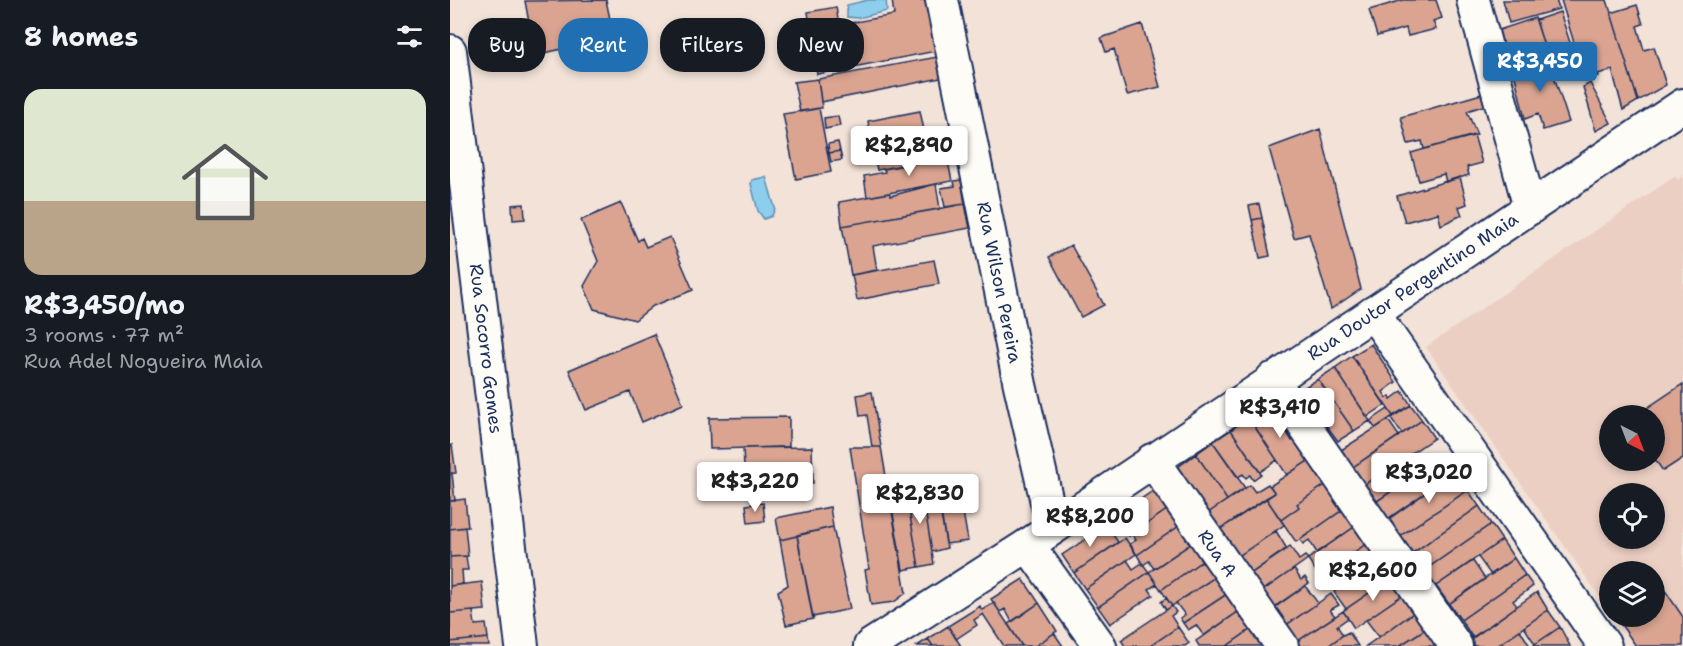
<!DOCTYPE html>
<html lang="en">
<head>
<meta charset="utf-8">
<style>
  :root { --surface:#171b24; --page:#242831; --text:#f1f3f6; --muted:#9ea1a6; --line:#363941; --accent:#1f6fb2 }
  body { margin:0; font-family:"Shantell Sans",sans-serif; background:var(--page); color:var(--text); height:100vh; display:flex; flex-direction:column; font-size:22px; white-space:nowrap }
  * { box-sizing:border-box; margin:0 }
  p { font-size:20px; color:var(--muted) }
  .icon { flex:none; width:33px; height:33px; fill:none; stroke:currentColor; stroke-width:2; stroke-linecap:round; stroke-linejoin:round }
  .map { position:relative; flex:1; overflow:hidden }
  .side { display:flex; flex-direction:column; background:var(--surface); width:450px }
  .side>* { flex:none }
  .top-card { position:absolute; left:18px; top:18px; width:570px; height:54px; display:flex; gap:12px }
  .needle { width:39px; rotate:138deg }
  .controls { position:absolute; left:1149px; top:405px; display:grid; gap:12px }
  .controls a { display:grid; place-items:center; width:66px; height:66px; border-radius:50%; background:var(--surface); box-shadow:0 3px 9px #0003; font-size:30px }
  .price { position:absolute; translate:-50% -51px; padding:0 14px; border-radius:6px; background:#fff; color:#222; font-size:20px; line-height:39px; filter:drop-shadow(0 2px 3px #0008) }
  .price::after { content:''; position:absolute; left:50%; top:36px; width:18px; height:14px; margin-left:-9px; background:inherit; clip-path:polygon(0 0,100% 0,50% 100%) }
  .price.active { background:var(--accent); color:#fff }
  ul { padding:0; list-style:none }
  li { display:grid; align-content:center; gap:12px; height:318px; padding:0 24px }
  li+li { border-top:2px solid var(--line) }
  li span { display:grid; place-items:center; height:186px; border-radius:18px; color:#555 }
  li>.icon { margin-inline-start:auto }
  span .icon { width:108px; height:108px; fill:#fffc; stroke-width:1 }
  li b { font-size:26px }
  h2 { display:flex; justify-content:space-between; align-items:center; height:72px; padding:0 24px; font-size:26px }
  .pill { padding:0 21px; border-radius:24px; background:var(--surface); box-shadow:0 3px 9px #0003; font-size:21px; line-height:54px }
  .pill.active { background:var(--accent); color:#fff }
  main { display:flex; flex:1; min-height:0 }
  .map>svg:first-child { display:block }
</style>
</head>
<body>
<main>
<section class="side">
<h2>8 homes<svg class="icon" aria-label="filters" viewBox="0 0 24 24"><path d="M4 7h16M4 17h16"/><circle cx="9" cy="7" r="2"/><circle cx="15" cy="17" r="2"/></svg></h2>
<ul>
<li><span style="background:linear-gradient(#dfe7d0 60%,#b9a48a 0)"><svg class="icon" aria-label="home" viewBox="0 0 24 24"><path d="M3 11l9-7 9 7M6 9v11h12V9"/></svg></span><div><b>R$3,450/mo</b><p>3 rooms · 77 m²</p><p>Rua Adel Nogueira Maia</p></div></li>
</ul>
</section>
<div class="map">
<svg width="1233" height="646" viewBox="0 0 1233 646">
  <rect width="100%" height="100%" fill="#f2e2d8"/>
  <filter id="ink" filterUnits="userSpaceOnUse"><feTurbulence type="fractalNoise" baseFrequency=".0167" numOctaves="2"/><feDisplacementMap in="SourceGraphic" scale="12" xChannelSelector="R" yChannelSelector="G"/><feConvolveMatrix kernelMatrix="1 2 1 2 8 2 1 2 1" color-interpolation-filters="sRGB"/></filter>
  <g filter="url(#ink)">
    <!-- built -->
    <path fill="#ebcfc3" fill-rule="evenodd" d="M1233,174V646H1185L1164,617L1204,616V572H1160L1159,610L976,347L1215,183L1225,176L1228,180ZM1160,416H1204V460H1160ZM1160,494H1204V538H1160Z"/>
    <!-- water -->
    <path fill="#8dceee" stroke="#5f8eb4" stroke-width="1.5" d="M418,0H436L437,11L408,18L397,17V5Z
      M316,177L325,208L322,216L314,219L308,211L301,184L302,180Z"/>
    <!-- building -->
    <path fill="#daa491" stroke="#1b2f5e" stroke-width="1.5" d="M156,0L161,24L154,25L158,39L85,55L75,1Z
      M442,0H475L486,51L367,74L358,12L386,7L389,25L444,15Z
      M953,0H986L992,18L983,21L986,29L958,36L956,28L927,36L919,10Z
      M1053,0H1106L1109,9L1059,23Z
      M1111,0H1157L1188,101L1173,110L1162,70L1148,74L1149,76L1135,79Z
      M1187,5L1193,24L1187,26L1194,50L1204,47L1216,85L1188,101L1161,13Z
      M1110,12L1128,67L1103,75L1086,20Z
      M1085,18L1097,55L1077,62L1072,48L1055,54L1049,30Z
      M692,24L710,87L677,95L664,49L656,52L651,38Z
      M54,50L55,65L37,67L35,52Z
      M1097,55L1119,122L1093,130L1088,114L1075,119L1063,68Z
      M487,57L491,78L371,102L368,79Z
      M368,79L372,108L350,112L344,82Z
      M1140,83L1161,123L1146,131L1133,87Z
      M1035,93L1039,104L1017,111L1027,135L974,149L972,141L958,144L951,117Z
      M369,108L381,172L346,179L333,114Z
      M470,111L475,135L422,145L418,121Z
      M388,116L390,126L375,129L374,118Z
      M870,129L911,289L881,309L859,234L844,238L819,148Z
      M475,135L479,160L427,170L422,145Z
      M1024,135L1032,163L1017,167L1019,175L996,182L994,174L969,181L961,153Z
      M388,142L390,151L379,153L378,144Z
      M390,151L392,160L381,162L379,153Z
      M497,157L502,181L417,197L414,176L435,172L434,169Z
      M1010,177L1017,204L1009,207L1012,215L991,225L988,213L955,222L947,196Z
      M511,180L515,204L495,207L491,188L505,186L504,181Z
      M486,184L490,209L392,226L389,202L440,193V196Z
      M171,203L188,241L192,238L196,247L220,237L243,290L203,306L185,320L144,309L134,286L148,261L131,220Z
      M74,204L75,219L63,220L62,205Z
      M515,204L520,228L423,246L427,270L401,275L392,226Z
      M809,204L812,218L802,220L799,206Z
      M812,218L820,256L810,258L802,220Z
      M621,245L654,305L631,317L599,257Z
      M484,260L489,284L407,300L402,275Z
      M204,334L233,404L192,422L180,392L136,410L119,370Z
      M921,344L946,382L933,392L937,398L940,396L941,399L952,391L961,405L943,416L902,356Z
      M902,356L935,405L917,417L885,368Z
      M885,368L920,421L904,431L868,379Z
      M868,379L904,431L888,441L850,390Z
      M1233,384V458L1213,471L1204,458V416H1185Z
      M422,392L431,447H422L417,415L410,416L407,395Z
      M822,402L841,430L837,433L842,441L847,438L861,459L837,475L799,418Z
      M961,405L972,420L952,434L941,418Z
      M938,409L943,416L925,428L920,421Z
      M339,417V447L260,449L259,418Z
      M798,417L827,460L810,472L781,430Z
      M938,420L949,436L900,469L888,452Z
      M972,420L984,438L912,486L900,469Z
      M781,430L811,474L803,480L800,475L796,478L793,474L788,477L763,442Z
      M763,442L795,488L777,500L746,454Z
      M2,445L6,473L0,474V446Z
      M362,447L363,483L295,485L293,448Z
      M400,447H431L456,593L444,602L421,605L415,570L419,569Z
      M746,454L777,500L755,515L728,476L732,473L728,467Z
      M995,455L1006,471L936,521L924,503Z
      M954,458L961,469L971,462L975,468L926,502L915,484Z
      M861,459L878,483L847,504L849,507L831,520L816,498L825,493L820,486Z
      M1006,471L1018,490L950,536L939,518Z
      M2,473L5,501H0V474Z
      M485,476L497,548L482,552L470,478Z
      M454,481L469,567L453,570L440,497L447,496L445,487Z
      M878,483L888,498L884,501L891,511L846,542L831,520L849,507L847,504Z
      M818,484L825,493L766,532L755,515L800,485L805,492Z
      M471,485L484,564L469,567L455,487Z
      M707,488L721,507L679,536L665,517Z
      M1018,490L1029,506L963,553L950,536Z
      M510,494L518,541L496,544L488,497Z
      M816,498L834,525L784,559L766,532Z
      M15,499L18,527L0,529V501Z
      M313,503L315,521L298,523L296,505Z
      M1029,506L1041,524L972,572L960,555Z
      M380,507L383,527L330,540L326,518Z
      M721,507L732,524L687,555L680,544L686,540L682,534Z
      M895,508L907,525L867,553L859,540L853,544L850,540Z
      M660,523L664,529L661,532L668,542L624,573L612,555Z
      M732,524L745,541L704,569L699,561L693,565L687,555Z
      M1041,524L1052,540L983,588L972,572Z
      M907,525L919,542L869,576L858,559Z
      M15,527L18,556L0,557V529Z
      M383,527L400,609L363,617L347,535Z
      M826,531L837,549L796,577L784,559Z
      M347,536L363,619L336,625L328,591L338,585L330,540Z
      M675,538L686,554L635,589L624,573Z
      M1052,540L1064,558L1041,575L1028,557Z
      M745,541L756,558L711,590L699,572Z
      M919,542L930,560L887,590L875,572Z
      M840,546L849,560L855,556L858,559L808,594L796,577Z
      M16,556L18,570H12L13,584L0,586V557Z
      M756,558L768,575L722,606L711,590Z
      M1064,558L1075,575L1011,620L999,604Z
      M677,560L683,569L692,563L699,572L648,607L635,589Z
      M930,560L942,577L896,609L884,592Z
      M1023,561L1035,579L999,604L986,586Z
      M844,569L851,580L855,577L859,583L824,607L812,591Z
      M699,572L707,584L699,589L703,595L660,624L648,607Z
      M768,575L780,592L733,623L730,618L735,615L726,603Z
      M1075,575L1083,586L1063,601L1067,606L1023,638L1011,620Z
      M942,577L954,594L904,628L893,611Z
      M573,579L589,603L562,622L555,609L550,612L541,599Z
      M32,582L35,610L0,613V586Z
      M1210,583L1233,617V646H1186L1165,616H1204V587Z
      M855,586L868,603L832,628L820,611Z
      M780,592L792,609L754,636L746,625L738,630L733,623Z
      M1087,592L1098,610L1047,646H1024L1019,640Z
      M881,594L889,605L880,610L885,616L843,644L832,628Z
      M954,594L966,611L929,637L916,620Z
      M716,598L722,606L716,610L711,602Z
      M544,603L572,646H554L533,614L524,620L527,625L506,639L498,626L530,606L532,610Z
      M589,603L607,631L585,646H572L558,624Z
      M722,606L726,612L721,616L728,627L700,646H675L671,640Z
      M792,609L804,627L777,646H749L746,641Z
      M1098,610L1110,627L1085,644L1074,627Z
      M23,611L25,625L36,624L38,638L0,642V613Z
      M893,611L898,618L887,626L893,635L878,646H845L843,644Z
      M966,611L977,628L949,646H916Z
      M498,626L511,646H483L478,639Z
      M728,627L739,643L735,646H700Z
      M804,627L813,646H777Z
      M1110,627L1120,646H1083L1085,644Z
      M977,628L988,646H949Z
      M1070,630L1080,646H1047Z
      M899,632L908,646H878L893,635Z
      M604,633L613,646H585L603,634Z
      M38,638L39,646H0V642Z
      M478,639L483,646H467Z"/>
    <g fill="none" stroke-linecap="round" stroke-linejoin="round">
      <defs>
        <g id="minor">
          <path id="s1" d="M492,0L570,385L603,528"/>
          <path d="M1023,0L1080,208"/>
          <path id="s2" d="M0,51L72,646"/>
          <path d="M923,313L1155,646"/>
          <path d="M822,379L1006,646"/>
          <path id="s3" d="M702,460L832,646"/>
          <path d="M578,545L650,646"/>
          <path id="s4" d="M420,646L578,545L1233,105"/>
        </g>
      </defs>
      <!-- minor casing -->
      <use href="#minor" stroke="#1b2f5e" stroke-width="36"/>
      <!-- minor -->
      <use href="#minor" stroke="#fdfcf7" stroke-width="32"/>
    </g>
  </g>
  <g text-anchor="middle" stroke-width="6" stroke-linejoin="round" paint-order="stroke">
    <!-- street labels -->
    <g font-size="18" fill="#1b2f5e" stroke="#fdfcf7">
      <text dy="6" stroke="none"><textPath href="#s1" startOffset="288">Rua Wilson Pereira</textPath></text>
      <text dy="6" stroke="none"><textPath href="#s4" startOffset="651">Rua Doutor Pergentino Maia</textPath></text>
      <text dy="6" stroke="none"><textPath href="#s2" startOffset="300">Rua Socorro Gomes</textPath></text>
      <text dy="6" stroke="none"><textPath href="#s3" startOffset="114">Rua A</textPath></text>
    </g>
  </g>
</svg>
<div class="controls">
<a><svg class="needle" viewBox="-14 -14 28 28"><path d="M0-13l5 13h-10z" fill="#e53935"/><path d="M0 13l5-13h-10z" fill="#9ea1a6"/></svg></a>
<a><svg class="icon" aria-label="locate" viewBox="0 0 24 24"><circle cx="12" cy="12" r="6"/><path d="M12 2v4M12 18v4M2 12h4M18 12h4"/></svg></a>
<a><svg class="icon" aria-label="layers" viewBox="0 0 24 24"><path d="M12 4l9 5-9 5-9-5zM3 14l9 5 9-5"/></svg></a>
</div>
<b class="price active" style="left:1090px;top:93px">R$3,450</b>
<b class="price" style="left:459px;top:177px">R$2,890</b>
<b class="price" style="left:830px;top:439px">R$3,410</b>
<b class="price" style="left:979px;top:504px">R$3,020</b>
<b class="price" style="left:305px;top:513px">R$3,220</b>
<b class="price" style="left:470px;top:525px">R$2,830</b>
<b class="price" style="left:640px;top:548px">R$8,200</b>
<b class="price" style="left:923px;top:602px">R$2,600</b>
<div class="top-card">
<a class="pill">Buy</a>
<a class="pill active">Rent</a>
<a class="pill">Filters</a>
<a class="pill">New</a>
</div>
</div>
</main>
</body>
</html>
